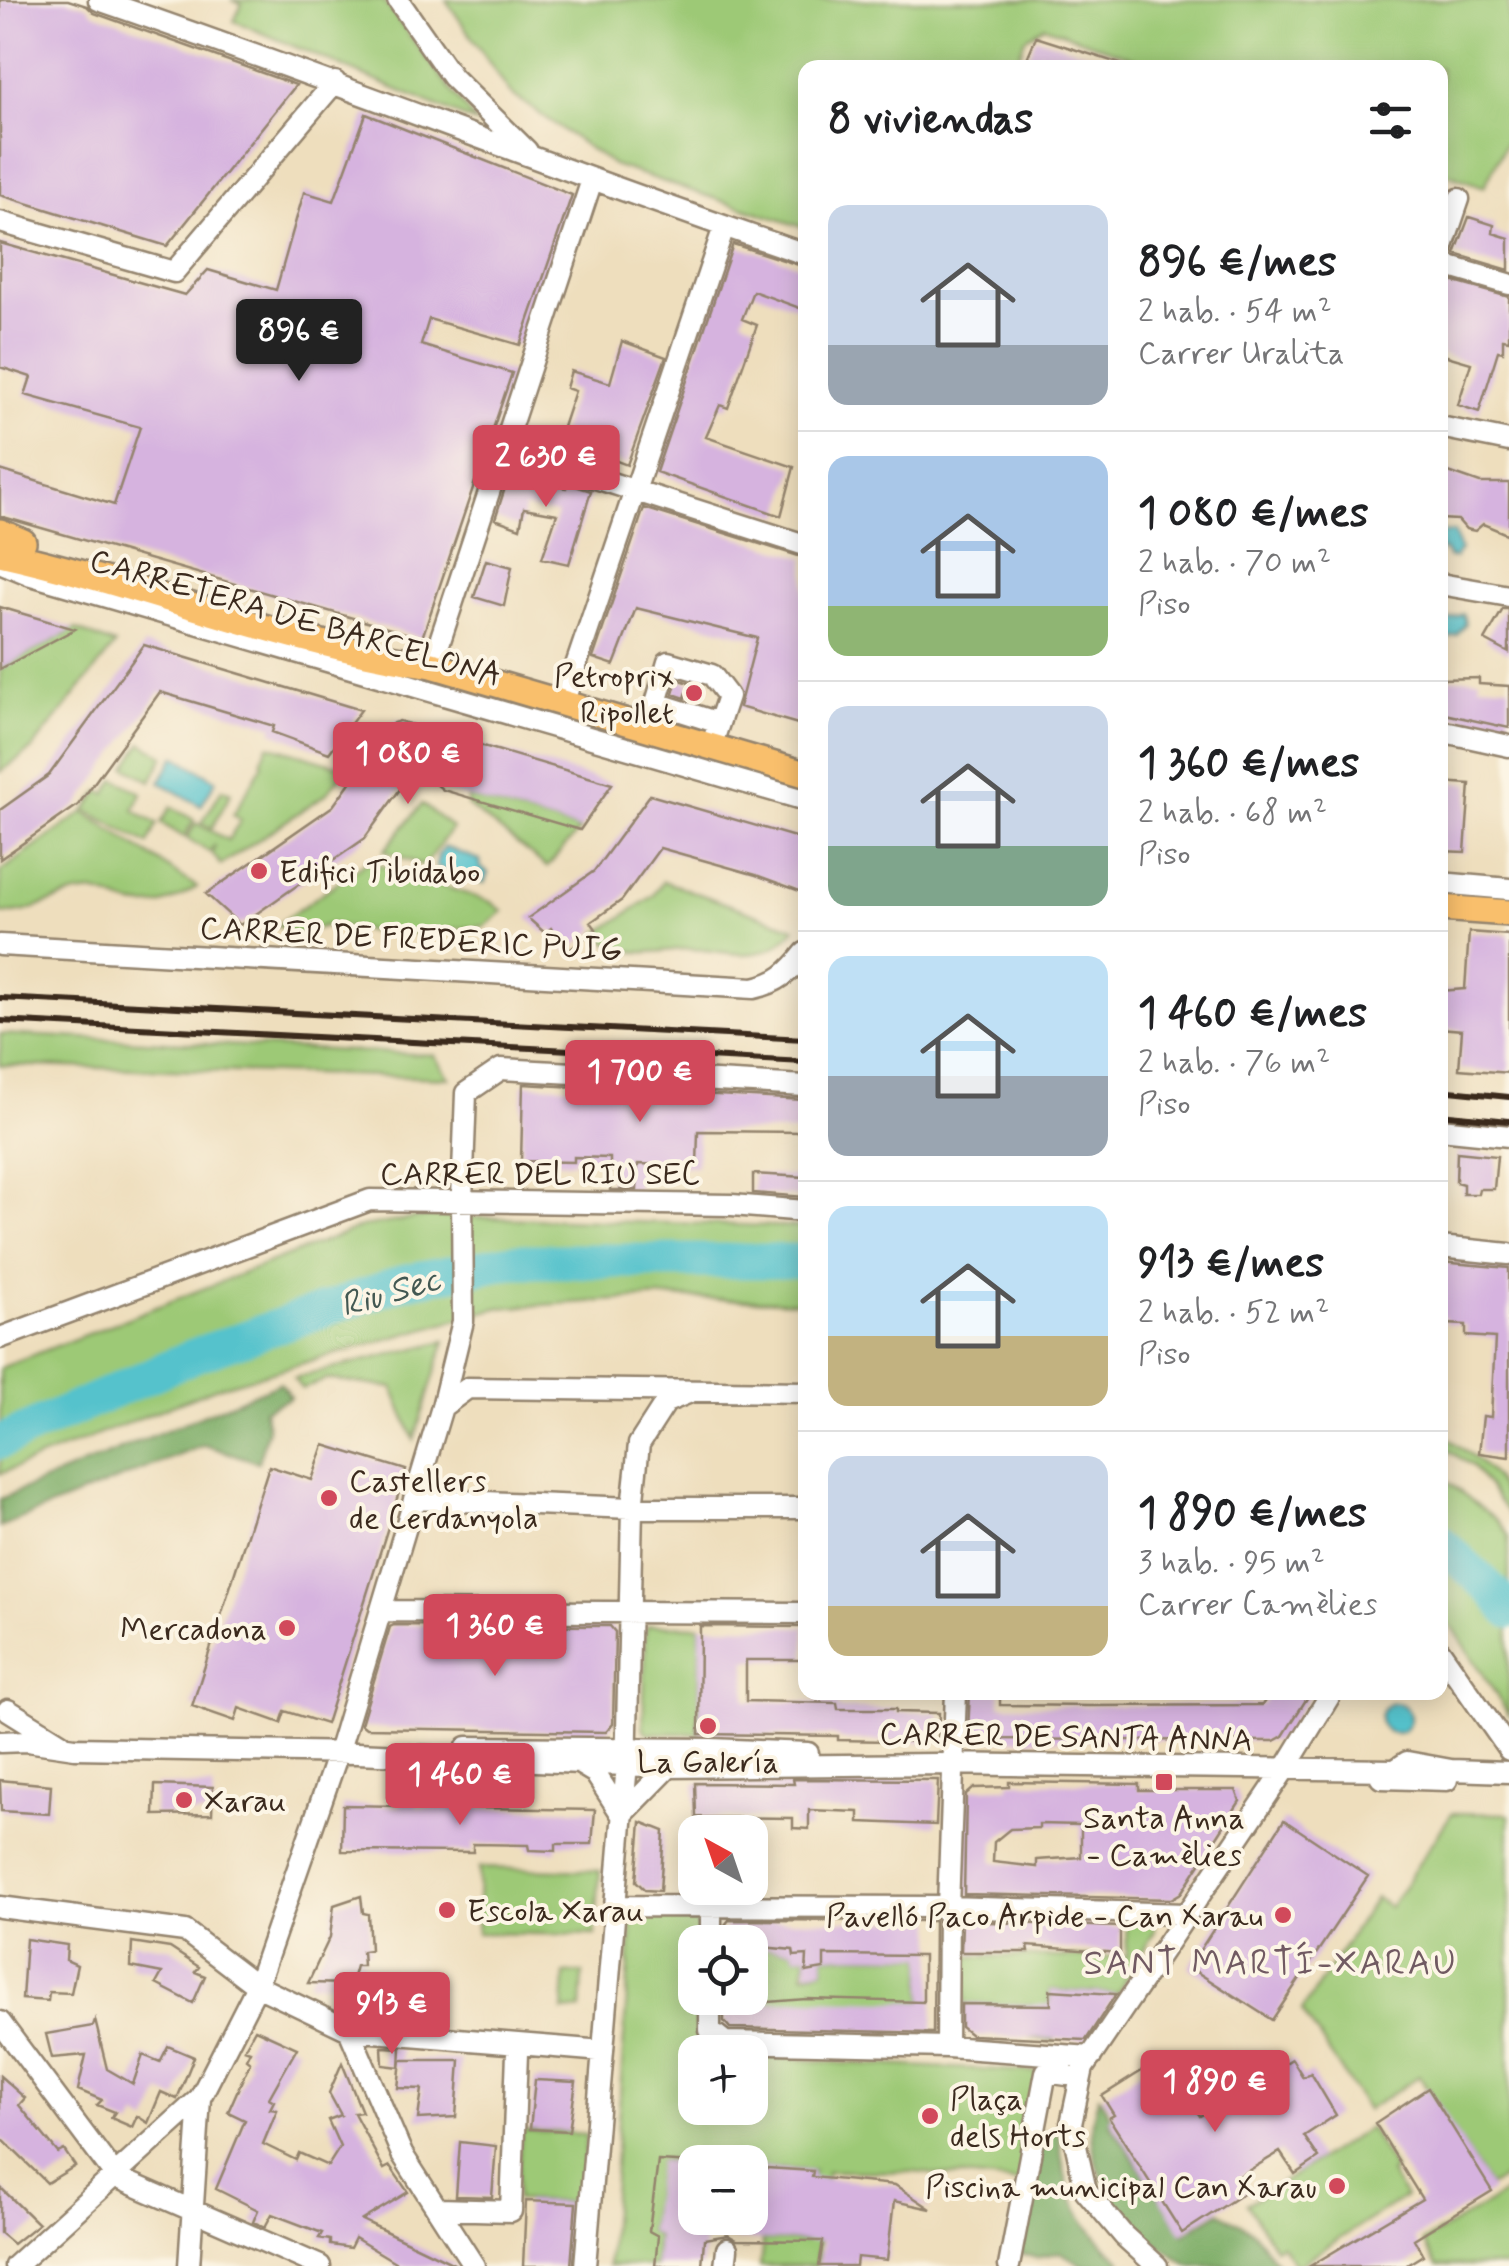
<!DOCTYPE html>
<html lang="es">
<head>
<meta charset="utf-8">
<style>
  :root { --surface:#fff; --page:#f6f6f6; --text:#202124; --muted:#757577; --line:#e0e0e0; --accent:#d1495b }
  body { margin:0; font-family:Mynerve,sans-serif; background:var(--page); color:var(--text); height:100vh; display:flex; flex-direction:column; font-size:38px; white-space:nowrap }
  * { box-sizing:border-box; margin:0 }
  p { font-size:32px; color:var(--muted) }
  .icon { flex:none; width:55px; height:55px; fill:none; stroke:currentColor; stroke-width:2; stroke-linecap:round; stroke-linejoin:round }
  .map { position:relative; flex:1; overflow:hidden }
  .panel { position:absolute; left:798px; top:60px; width:650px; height:1640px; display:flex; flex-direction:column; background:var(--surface); border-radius:20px; box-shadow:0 5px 25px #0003 }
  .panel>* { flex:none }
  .needle { width:65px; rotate:320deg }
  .buttons { position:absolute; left:678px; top:1815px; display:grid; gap:20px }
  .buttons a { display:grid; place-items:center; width:90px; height:90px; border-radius:20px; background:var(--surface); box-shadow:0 5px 25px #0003; font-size:50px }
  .price { position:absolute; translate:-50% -85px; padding:0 22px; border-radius:10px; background:var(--accent); color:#fff; font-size:32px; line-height:65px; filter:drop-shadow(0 2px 5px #0008) }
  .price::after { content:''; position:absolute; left:50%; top:60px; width:30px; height:22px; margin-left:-15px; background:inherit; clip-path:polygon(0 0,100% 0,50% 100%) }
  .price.on { background:#222; color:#fff }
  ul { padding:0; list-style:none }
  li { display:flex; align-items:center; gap:30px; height:250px; padding:0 30px }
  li+li { border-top:2px solid var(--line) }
  li span { display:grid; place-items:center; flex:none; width:280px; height:200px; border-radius:20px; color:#555 }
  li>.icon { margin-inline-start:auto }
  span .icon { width:120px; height:120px; fill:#fffc; stroke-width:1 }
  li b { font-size:42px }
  h2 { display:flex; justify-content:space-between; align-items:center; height:120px; padding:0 30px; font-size:42px }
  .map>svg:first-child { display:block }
</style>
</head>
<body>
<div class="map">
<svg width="1509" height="2266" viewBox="0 0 1509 2266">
  <rect width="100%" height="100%" fill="#fcf5e5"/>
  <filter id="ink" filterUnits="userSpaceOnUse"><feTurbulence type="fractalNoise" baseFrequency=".01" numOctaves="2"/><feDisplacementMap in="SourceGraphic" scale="20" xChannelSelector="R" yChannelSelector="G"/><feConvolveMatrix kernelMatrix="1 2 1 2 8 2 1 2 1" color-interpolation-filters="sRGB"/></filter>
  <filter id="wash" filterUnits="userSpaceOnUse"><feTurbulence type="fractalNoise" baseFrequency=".0048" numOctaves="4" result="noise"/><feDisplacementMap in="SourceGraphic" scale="40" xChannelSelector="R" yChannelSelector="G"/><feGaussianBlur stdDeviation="2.25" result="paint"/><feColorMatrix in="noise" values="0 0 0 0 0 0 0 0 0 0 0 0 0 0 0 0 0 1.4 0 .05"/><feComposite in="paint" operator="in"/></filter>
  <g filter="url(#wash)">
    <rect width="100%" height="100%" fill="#eedebd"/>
    <!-- green -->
    <path fill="#9dc976" stroke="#6c7a4a" stroke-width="2.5" d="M231,0H383L476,123L234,21L242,4Z
      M446,0H1509V137L1484,187L1440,171V68L1158,67L1044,26L1025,39L1015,67L805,68V228L613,165L510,93Z
      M75,629L115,645L32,749L0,772V669Z
      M142,743L164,756L151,781L126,767Z
      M268,745L347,768L326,794L221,865L212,853L215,845L209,852L187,838L196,823L228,840L241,820L233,815L263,764L261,762Z
      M116,779L142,793L134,810L157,824L148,844L86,810L100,791L106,794Z
      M222,789L231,793L212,828L202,823Z
      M468,797L580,830L547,867L467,805Z
      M422,804L452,828L424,866L384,851Z
      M171,807L194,820L184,837L161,823Z
      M84,812L197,887C172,903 151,912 122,902C109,897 98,891 84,893C53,896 32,916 0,913V872Z
      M368,861L491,902L503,911L485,926L392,935L331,924L302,933L290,932L277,925Z
      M663,881L795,928C786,939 778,947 764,951C740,959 712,948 686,949C665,950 645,955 624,950C613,947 606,941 597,934L653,896Z
      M0,1034L434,1055L449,1078L0,1065Z
      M429,1216L805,1227V1302L661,1297L497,1308L215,1388L0,1474V1368L361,1227Z
      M445,1341L414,1440L393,1388L327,1379L302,1389L294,1378Z
      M1442,1435C1469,1452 1509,1480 1509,1514L1472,1466L1440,1445Z
      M1440,1476L1498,1521L1509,1536V1715L1456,1632L1440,1615Z
      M649,1625L700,1626L699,1734L647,1733L643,1728L646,1628Z
      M1452,1813L1509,1814V2174L1489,2187L1419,2076L1367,2110L1302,2011L1375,1898L1390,1907Z
      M479,1868L600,1871L595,1935L477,1933Z
      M638,1915H688L698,1925C697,1966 680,2026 724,2052H695V2108H750V2055L841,2063L1046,2072L1022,2183L914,2172L827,2171L816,2266H760L763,2240L805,2241L813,2171L750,2167V2162L659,2161L649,2231L657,2236L655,2266H608L632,1922Z
      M1153,1921L1155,1931L1117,1994L1050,1990L1054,2041L1031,2038V2005L965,2004L968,1956L1127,1957L1126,1924Z
      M756,1947L793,1950L795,1956L807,1955L803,1974L824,1969V1955L923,1956V2002L757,2003Z
      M583,1973L581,2009L563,2011L565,1974Z
      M1369,2128L1394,2169L1390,2173L1405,2197L1296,2266L1281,2244L1275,2248L1247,2204Z
      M521,2130L586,2134L582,2203L516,2200Z
      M1509,2191V2266H1437L1423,2242Z"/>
    <!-- forest -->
    <path fill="#7ead67" stroke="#5c6c42" stroke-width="2.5" d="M280,1383L291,1397L264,1410L268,1428L258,1462L204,1445L0,1527V1499Z
      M1099,2096L1110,2115V2123L1184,2234L1219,2212L1253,2231L1279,2266C1258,2266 1209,2266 1192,2266C1183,2264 1173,2254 1165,2249C1116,2217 1076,2157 1099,2096Z
      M1038,2132L1059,2134C1064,2190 1076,2223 1121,2260L1119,2266H1084L1060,2252L1036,2258L1012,2251Z"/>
    <!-- water -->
    <path fill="#55c2cc" stroke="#487675" stroke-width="2.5" d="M1454,532L1460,551L1455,558H1449L1444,550L1440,551V533Z
      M1463,614L1465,624L1457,635L1445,639L1440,636V617L1448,620Z
      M175,756L216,780L201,806L160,782Z
      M444,847L480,860L481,868L488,873L484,883L436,867L438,856Z
      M1380 1718a15 15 0 1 1 30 0a15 15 0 1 1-30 0Z"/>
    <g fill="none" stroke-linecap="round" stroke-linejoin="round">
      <!-- river -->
      <path stroke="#55c2cc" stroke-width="35" d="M0,1442L193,1356L406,1281L512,1261H805
        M1440,1542L1495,1593L1509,1611"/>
    </g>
    <g id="blocks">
      <!-- building -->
      <path fill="#d6b3df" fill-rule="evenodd" d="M0,0H68L87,6L94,13L296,85L167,246L0,195Z
        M1036,37L1121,64L1120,68H1023Z
        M366,114L572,195L520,345L429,319L421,345L512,373L422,638L0,516V470L114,505L140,427L25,395L31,377L0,367V243L185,295L208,270L276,290L304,192L334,201Z
        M1469,217L1494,225L1493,233L1509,238V270L1455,254Z
        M733,244L805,267V310L753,291L742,319L757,325L728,408L720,405L706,437L794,467L781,516L656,472Z
        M1440,278L1509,297V340L1503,339V352L1498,351L1479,412L1458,405L1471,363L1440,354Z
        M622,341L666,357L627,465L559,439L575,391L566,388L571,371L610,383Z
        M511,469L566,488V483L591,491L569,564L542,558L557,514L524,508L520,528L495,519Z
        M1440,469L1480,483H1509V535L1483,524L1475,531L1466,529L1458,520L1440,519Z
        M644,508L805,558V726L739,707L757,638L636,608L614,665L593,658Z
        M486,560L512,567L504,606L474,597Z
        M0,607L75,629L0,669Z
        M1503,609H1509V653L1485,640Z
        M144,645L361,710L329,753L272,732L274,726L160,692L78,805L0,859V810L49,775Z
        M1479,678V684L1509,686V728L1440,713V679Z
        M677,679L690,683L685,698L673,694Z
        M399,721L612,784L580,830L443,790L416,767L364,839L240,925L206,894L333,806L393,723Z
        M1440,782L1470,784L1465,852L1440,851Z
        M650,795L805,840V893L756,875L660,848L622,900L591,922L596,929L567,952L551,928L545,933L528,918L594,871Z
        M1469,932L1509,935V1073L1459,1069L1462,1030L1440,1028V991L1465,989Z
        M523,1084L805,1100V1132L698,1131L697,1166L638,1164L637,1190H610V1158L574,1157V1162L521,1161Z
        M1457,1152L1497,1156L1494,1189H1479L1478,1194H1463V1184L1456,1182Z
        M753,1174L805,1177V1197L753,1193Z
        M1440,1262L1509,1268V1457L1479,1453L1483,1416L1491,1417L1495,1338L1466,1336V1325L1445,1324V1317H1440Z
        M324,1445L406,1470L326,1724L285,1711L281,1723L239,1708L235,1721L192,1706L269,1466L312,1480Z
        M394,1625L610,1626L615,1632L613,1724L606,1732L366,1728L361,1724L390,1627Z
        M700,1626L805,1627V1660H746V1701L837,1703L838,1709H896V1712L939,1713L938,1742L838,1740V1736L699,1734Z
        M970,1692H1000V1705L1090,1706L1262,1705L1271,1692H1311L1283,1736L1274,1741L978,1739L968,1731Z
        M793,1779L938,1780L936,1825L859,1822V1812L809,1810V1829L793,1828V1818L696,1817L695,1783L794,1784Z
        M0,1780L51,1785L49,1814L1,1811Z
        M1009,1782L1139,1784V1790H1236L1240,1801L1181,1893L1171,1899L964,1894L966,1795L974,1788L1009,1787ZM1039,1824L1081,1825V1857L1037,1860V1867L993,1862L994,1842L1010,1829L1039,1828Z
        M155,1785L213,1787L212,1814L154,1815Z
        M400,1795H417V1807L595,1810L592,1844H556V1851L529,1850L528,1845L473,1844V1852L342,1851L343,1805L400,1806Z
        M1284,1820L1368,1876L1272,2020L1189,1967Z
        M641,1822L664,1831L660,1891L645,1890L636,1881Z
        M361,1896L363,1913L368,1914L370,1950L362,1951L363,1966H356L351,1984L308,1983L330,1937L334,1905Z
        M729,1920L934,1921L933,2033L730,2028L724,2021V1998H756V2003L806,1999L923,2002V1956L824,1955V1969L806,1972L807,1955L794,1956L793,1950L750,1946V1942H725V1925Z
        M962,1921L1120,1927V1953L1028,1946L1029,1952H961Z
        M26,1939L67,1945L66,1960L77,1965L71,1993L49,1992L48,2001L22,1999Z
        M132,1942L170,1948L199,1967L195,1972L205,1976L193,2003L156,1984L162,1973L131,1967Z
        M1050,1990L1116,1994L1086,2040L971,2035L961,2027V2004L1051,2005Z
        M95,2020L107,2069L133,2084L143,2055L160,2062L168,2046L194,2057L177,2099L161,2092L148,2123L137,2116L132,2127L111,2118L115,2112L97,2105L102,2100L78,2090L86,2055L52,2058L46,2034L93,2026Z
        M255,2029L297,2048L269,2098L274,2101L270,2109L277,2110L263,2144L296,2160L299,2153L328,2166L340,2147L328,2120L341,2115L329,2093L342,2063L362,2112L354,2113L384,2169L390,2166L408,2192L362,2220L458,2266H394L395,2262L355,2238L350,2248L330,2245V2240L319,2238L322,2233L272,2214L265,2227L253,2222L258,2210L216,2189L245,2120L228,2112L250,2062L246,2059L250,2051L244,2049Z
        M382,2047L401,2048L400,2067L383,2065Z
        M1292,2059L1303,2077L1311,2073L1336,2115L1304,2136L1319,2158L1295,2174L1280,2152L1238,2177L1247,2191L1182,2233L1109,2118L1114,2115L1102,2096L1156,2062L1168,2081L1174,2077L1200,2116Z
        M401,2060H460L456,2117L418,2119L422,2089L398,2088Z
        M0,2076L25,2098L19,2105L58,2153L64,2150L75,2166L47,2183L0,2137Z
        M535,2080L576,2082L569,2131L530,2129Z
        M1428,2088L1492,2191L1414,2239L1423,2255L1405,2266H1310L1422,2199L1375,2123Z
        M460,2142L496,2146L492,2197L456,2196Z
        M658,2161L695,2163V2218H750V2167L813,2171L812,2177L895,2185L931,2209L894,2201L887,2260L857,2257L856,2266H819L823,2241L737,2240L728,2235L704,2239L702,2266H655L658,2236L649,2231Z
        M0,2187L38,2224L13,2244L0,2233Z
        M526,2201L576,2203L571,2266H523Z"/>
    </g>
  </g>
  <g filter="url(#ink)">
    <use href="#blocks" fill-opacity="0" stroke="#94846e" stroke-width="2.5"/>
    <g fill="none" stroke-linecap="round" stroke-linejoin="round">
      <defs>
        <path id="minor" d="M99,0C335,81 568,174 805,254
          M398,0L452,77L527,151
          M0,222L174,272L335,82
          M1440,255L1459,199
          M1440,264L1509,284
          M1440,427L1509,441
          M505,449L805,545
          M2,563L31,575L805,800
          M1440,584L1509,596
          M432,665L592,180
          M656,703L668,662L712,675L728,696L719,723
          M563,704L724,227
          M653,714L656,703L719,723L715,735
          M1440,731L1509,746
          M1440,883L1509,889
          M0,945L754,988C778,983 790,972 805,953
          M1440,1129L1509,1136
          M1440,1247L1509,1254
          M0,1338L370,1200L732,1205L805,1211
          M442,1407L468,1388L805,1392
          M414,1499L632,1508H805
          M381,1611L805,1613
          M1440,1651L1509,1750
          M8,1710L61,1743
          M0,1742L27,1741L75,1748L357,1753L669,1767L937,1764L1395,1770L1407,1762L1451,1770L1509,1772
          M467,1747L711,1749L808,1753
          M580,1764L595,1773L622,1815
          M1381,1778L1447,1780
          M622,1815L669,1767
          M615,1906L948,1907L1186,1914
          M0,1907L185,1931L257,1986L349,2030L603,2051
          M711,1942V1908
          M710,1998V2030L725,2042L947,2047L1091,2057
          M0,2022L116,2177L320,2266
          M349,2030L402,2154L474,2266
          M947,2047L948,1907L956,1692
          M438,2209L511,2211L517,2053
          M15,2266L200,2098L257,1986L338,1753L442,1407L463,1321L462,1199L466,1093L501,1069L805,1086
          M189,2266L200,2098
          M585,2266L626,1775L632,1508L639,1444L666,1402L693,1391
          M725,2266L727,2249
          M1009,2266L1046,2072L1067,2075
          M1157,2266L1124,2236L1086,2191L1071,2124L1083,2068L1285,1769L1332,1692"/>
        <path id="major" d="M0,532L23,542
          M0,553C145,585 285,644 432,665L805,774
          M1440,908L1509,913"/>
      </defs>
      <!-- minor casing -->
      <use href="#minor" stroke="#94846e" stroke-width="25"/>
      <!-- major casing -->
      <use href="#major" stroke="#94846e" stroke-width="30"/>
      <!-- minor -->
      <use href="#minor" stroke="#fff" stroke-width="20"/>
      <!-- major -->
      <use href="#major" stroke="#f9bf6c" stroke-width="25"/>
      <!-- rail -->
      <path stroke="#3b2a1e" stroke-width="6" d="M0,998L805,1039
        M0,1021L805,1062
        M1440,1090L1509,1097
        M1440,1114L1509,1121"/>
    </g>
  </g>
  <!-- markers -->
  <g fill="#d1495b" stroke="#fcf5e5" stroke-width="4">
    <circle cx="694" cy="693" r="10"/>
    <circle cx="259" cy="871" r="10"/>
    <circle cx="329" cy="1498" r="10"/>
    <circle cx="287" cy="1628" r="10"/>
    <circle cx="708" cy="1726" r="10"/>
    <rect x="1154" y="1772" width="20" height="20" rx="5"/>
    <circle cx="184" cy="1800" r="10"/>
    <circle cx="447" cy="1910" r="10"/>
    <circle cx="1283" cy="1915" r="10"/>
    <circle cx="930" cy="2116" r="10"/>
    <circle cx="1337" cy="2186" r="10"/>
  </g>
  <g text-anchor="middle" stroke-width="8" stroke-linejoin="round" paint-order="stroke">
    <!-- street labels -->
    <g font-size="32" fill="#3b2a1e" stroke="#fcf5e5">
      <text transform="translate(296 617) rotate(16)" y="11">CARRETERA DE BARCELONA</text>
      <text transform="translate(411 938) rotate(3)" y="11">CARRER DE FREDERIC PUIG</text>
      <text x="540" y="1184">CARRER DEL RIU SEC</text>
      <text transform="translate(1066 1736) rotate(1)" y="11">CARRER DE SANTA ANNA</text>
    </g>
    <!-- poi labels -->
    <g font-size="32" fill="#3b2a1e" stroke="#fcf5e5" text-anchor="start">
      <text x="674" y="686" text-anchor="end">Petroprix<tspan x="674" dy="37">Ripollet</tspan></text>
      <text x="279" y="882">Edifici Tibidabo</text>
      <text x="349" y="1491">Castellers<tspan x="349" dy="37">de Cerdanyola</tspan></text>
      <text x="267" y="1639" text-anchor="end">Mercadona</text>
      <text x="708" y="1772" text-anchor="middle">La Galería</text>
      <text x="204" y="1811">Xarau</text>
      <text x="1164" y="1828" text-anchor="middle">Santa Anna<tspan x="1164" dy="37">- Camèlies</tspan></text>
      <text x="467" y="1921">Escola Xarau</text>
      <text x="1263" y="1926" text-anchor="end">Pavelló Paco Arpide - Can Xarau</text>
      <text x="950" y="2109">Plaça<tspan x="950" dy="37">dels Horts</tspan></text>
      <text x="1317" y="2197" text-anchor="end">Piscina municipal Can Xarau</text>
    </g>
    <!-- water labels -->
    <g font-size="35" font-style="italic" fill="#435852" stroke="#fcf5e5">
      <text transform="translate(390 1291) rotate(-16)" y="12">Riu Sec</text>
    </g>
    <!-- neighbourhood labels -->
    <g font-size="35" letter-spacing="2.5" fill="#715a62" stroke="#fcf5e5">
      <text x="1271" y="1974">SANT MARTÍ-XARAU</text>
    </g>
  </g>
</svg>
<div class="buttons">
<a><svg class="needle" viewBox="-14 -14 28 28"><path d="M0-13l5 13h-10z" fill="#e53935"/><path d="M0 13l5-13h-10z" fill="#757577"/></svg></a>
<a><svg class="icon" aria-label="locate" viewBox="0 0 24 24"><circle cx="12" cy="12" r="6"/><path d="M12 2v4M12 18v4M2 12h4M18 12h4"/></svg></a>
<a>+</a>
<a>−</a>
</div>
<b class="price on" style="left:299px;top:384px">896 €</b>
<b class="price" style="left:546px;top:510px">2 630 €</b>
<b class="price" style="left:408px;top:807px">1 080 €</b>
<b class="price" style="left:640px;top:1125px">1 700 €</b>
<b class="price" style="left:495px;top:1679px">1 360 €</b>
<b class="price" style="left:460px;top:1828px">1 460 €</b>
<b class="price" style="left:392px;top:2057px">913 €</b>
<b class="price" style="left:1215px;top:2135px">1 890 €</b>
<section class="panel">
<h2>8 viviendas<svg class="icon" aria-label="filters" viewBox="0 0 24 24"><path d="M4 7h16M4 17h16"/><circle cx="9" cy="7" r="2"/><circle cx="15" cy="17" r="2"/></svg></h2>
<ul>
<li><span style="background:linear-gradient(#c9d6e8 70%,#9aa5b1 0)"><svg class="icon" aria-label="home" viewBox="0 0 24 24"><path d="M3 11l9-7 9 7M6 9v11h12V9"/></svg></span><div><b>896 €/mes</b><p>2 hab. · 54 m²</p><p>Carrer Uralita</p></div></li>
<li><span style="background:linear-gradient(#a9c7e8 75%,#8fb573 0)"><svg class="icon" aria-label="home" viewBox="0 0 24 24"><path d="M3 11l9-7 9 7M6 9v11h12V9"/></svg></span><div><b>1 080 €/mes</b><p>2 hab. · 70 m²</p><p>Piso</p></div></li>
<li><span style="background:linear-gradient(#c9d6e8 70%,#7fa58c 0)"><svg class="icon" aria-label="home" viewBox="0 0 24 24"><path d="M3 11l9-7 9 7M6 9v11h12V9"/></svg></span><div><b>1 360 €/mes</b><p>2 hab. · 68 m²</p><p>Piso</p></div></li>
<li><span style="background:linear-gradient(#bfe0f5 60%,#9aa5b1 0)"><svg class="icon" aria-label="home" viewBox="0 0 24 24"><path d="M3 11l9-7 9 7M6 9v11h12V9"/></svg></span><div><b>1 460 €/mes</b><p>2 hab. · 76 m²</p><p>Piso</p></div></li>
<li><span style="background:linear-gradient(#bfe0f5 65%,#c2b280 0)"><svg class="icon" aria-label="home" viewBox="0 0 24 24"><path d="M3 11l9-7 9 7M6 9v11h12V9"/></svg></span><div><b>913 €/mes</b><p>2 hab. · 52 m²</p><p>Piso</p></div></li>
<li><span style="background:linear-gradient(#c9d6e8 75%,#c2b280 0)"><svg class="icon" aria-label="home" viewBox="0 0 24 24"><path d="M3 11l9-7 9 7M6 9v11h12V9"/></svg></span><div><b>1 890 €/mes</b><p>3 hab. · 95 m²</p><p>Carrer Camèlies</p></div></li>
</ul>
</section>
</div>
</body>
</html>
